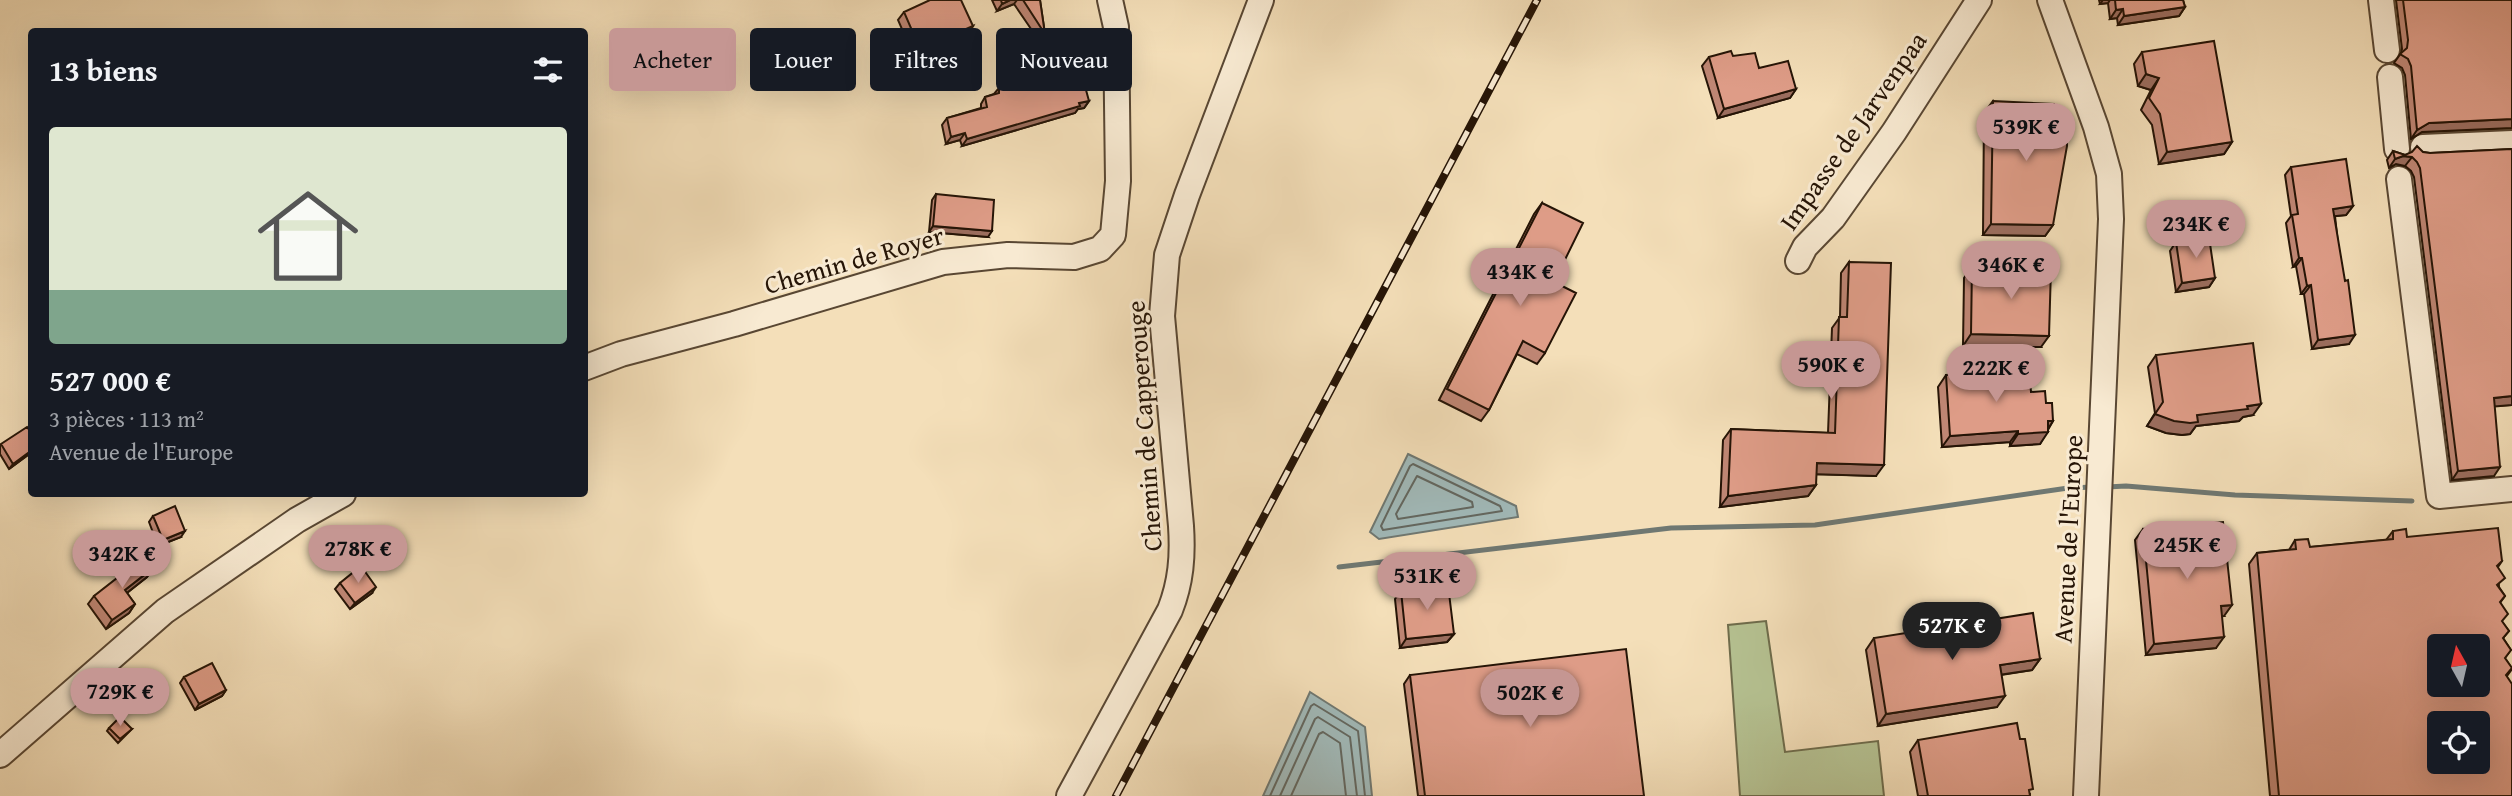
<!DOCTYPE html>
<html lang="fr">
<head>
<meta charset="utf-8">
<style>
  :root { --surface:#171b24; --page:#20242c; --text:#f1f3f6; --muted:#9ea1a6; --line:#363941; --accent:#c59692 }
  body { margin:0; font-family:"Gentium Book Plus",serif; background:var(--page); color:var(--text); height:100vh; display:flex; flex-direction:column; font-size:26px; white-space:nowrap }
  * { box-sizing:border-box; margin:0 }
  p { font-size:23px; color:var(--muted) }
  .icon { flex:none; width:38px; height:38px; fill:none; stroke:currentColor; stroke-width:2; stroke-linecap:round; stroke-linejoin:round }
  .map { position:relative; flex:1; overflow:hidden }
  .panel { position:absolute; left:28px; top:28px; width:560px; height:469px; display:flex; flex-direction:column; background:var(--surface); border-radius:7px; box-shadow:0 7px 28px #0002 }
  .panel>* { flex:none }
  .guide { position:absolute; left:609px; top:28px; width:665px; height:63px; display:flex; gap:14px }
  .needle { width:46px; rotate:352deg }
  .fabs { position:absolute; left:2427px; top:634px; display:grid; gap:14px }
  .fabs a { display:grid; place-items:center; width:63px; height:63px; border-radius:7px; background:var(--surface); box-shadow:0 7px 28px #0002; font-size:35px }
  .price { position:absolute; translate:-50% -60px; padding:0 16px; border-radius:24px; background:var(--accent); color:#111; font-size:23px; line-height:46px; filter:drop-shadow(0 2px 4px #0008) }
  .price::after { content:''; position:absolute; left:50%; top:42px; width:21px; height:16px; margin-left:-10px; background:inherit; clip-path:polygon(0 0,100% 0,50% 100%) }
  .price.active { background:#222; color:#fff }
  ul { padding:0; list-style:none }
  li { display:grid; align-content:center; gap:14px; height:371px; padding:0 21px }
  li+li { border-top:2px solid var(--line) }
  li span { display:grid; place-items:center; height:217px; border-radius:7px; color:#555 }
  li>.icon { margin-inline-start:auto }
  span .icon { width:126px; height:126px; fill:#fffc; stroke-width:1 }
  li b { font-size:30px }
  h2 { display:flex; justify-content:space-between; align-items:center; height:84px; padding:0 21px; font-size:30px }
  .chip { padding:0 24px; border-radius:7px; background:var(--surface); box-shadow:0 7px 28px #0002; font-size:24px; line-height:63px }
  .chip.active { background:var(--accent); color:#111 }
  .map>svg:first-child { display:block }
</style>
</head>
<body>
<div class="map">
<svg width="2512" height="796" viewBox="0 0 2512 796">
  <rect width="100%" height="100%" fill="#f4dfb9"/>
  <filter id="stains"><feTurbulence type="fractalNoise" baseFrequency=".00286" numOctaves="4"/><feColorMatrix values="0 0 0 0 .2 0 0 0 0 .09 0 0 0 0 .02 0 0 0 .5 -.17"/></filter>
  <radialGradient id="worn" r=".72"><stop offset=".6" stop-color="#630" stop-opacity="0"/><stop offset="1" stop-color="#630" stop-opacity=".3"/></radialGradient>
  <!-- green -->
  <path fill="#b6c393" stroke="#6e6c4c" stroke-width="2" d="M1766,621L1785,752L1878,741L1884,796H1740L1728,625Z"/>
  <!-- water -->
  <path fill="#a1baba" stroke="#6f7872" stroke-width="2" d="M1408,454L1516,506L1518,517L1379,539L1370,532Z
    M1310,692L1365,727L1372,796H1263Z"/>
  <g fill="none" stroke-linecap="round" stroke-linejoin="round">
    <!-- shore -->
    <path stroke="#636760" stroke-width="2" d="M1413,464L1500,506L1502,511L1383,530L1381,526L1410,466Z
      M1417,476L1472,502L1473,507L1398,519L1396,514Z
      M1270,796L1311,706L1314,704L1358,731L1365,796
      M1280,796L1315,719L1318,717L1350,737L1357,796
      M1291,796L1319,734L1323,732L1340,743L1346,796"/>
    <!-- stream -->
    <path stroke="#6f7872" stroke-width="5" d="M2107,487L2126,486L2235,495L2412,501
      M1339,567L1671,528L1815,525L2068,488L2094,487"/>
    <defs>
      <path id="minor" d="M2050,0L2096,127L2109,174L2111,219L2086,796
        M2381,0L2387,50
        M2390,77L2397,149
        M2423,147L2512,143
        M2399,179L2439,496L2512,489
        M1798,261L1805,247L1833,218L1894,132L1979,0
        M584,368L621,354L734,324L943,262L1008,255L1074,257L1100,249L1113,235L1118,181L1116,27L1110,0
        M0,755L165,611L297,520L343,494
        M1069,796L1170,610C1181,582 1183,556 1181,526L1162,316L1167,255L1187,195L1261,0"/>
    </defs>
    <!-- minor casing -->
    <use href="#minor" stroke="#594733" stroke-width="28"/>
    <!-- minor -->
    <use href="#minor" stroke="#f8ead2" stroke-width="24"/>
    <defs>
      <path id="rail" d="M1116,796L1537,0"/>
    </defs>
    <!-- rail casing -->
    <use href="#rail" stroke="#251406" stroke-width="8"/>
    <!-- rail -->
    <use href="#rail" stroke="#f8ead2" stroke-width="5" stroke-dasharray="16" stroke-linecap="butt"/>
  </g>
  <!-- wall -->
  <path fill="#bf8674" stroke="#251406" stroke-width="2" d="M992,0H1040L1045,34L1040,42L1014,4L997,11Z
    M2099,0H2183L2185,7L2179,16L2118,25L2117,18L2110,19L2108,3L2100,4Z
    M2396,0H2512V128L2422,132L2411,139L2405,75L2402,68L2394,63L2401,53L2402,49Z
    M904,12L973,26L968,34L914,57L898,20Z
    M2142,52L2232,142L2224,154L2159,164L2152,125L2141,110L2151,90L2138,86L2134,64Z
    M1733,56L1759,68L1796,89L1790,98L1718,118L1702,66L1709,57Z
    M1042,64L1059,86L1089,101L1084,108L1078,109L1075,113L962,146L960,140L946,144L942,125L947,118L981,108V104L985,97L994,94L999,88L1039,77L1038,71Z
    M1993,101L2053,225L2045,236L1983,235L1984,113Z
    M2512,149V405L2494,406V476L2452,480L2414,177L2411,171L2405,166L2396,164L2389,168L2387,160L2393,151L2405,155L2423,152L2430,153Z
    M2291,167L2353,206L2346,215L2335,216L2349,344L2312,349L2304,294H2301L2296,266L2293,267L2286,223L2291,216L2285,175Z
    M936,194L988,237L929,232L932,200Z
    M1542,203L1554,282L1545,353L1537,364L1517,354L1489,410L1481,421L1439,400L1534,214Z
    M2176,242L2215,278L2209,287L2176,292L2170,251Z
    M1849,262L1876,476L1816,474V485L1808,496L1720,507L1723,440L1731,429L1828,433L1832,328L1840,317L1841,273Z
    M1972,266L2041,347L1963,346L1964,278Z
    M2156,355L2253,415L2243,417L2239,421L2196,426L2190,434L2182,435L2166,433L2147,426L2155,413L2148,367Z
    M1946,375L2031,392L2046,403L2053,421L2040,444L2010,446V442L1942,447L1938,387Z
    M32,433V452L9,469L0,454V445Z
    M153,516L181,537L158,546L149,522Z
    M2143,529L2224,616H2222L2216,648L2146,655L2135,540Z
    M2393,531L2407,537L2502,561L2498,567L2499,587L2505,596L2500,603L2502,622L2509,631L2503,638L2511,650L2505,658L2512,669L2507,676L2512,796H2270L2249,564L2257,553L2289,550L2295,540L2310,547L2386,540Z
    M153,568L147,577L127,593L135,604L129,613L106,629L88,604L94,596Z
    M340,583L372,593L350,609L335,589Z
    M1401,591L1454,634L1447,642L1400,648L1395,599Z
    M1874,638L2040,659L2032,670L2001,675L1997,707L1878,726L1866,650Z
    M1410,675L1644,796H1418L1404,684Z
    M184,677L226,690L222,696L195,710L180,683Z
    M109,728L132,729L118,743L107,731Z
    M1918,740L2030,794V796H1918L1910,752Z"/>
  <!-- shaded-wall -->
  <path fill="#9b6d5e" stroke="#251406" stroke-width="2" d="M1010,0H1017L1014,4L997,11L1002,4Z
    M2103,0H2110L2108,3L2100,4Z
    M2185,7L2179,16L2118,25L2124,16Z
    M2123,9L2117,18L2110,19L2116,10Z
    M973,26L968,34L914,57L920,49Z
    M2146,74L2159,78L2151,90L2138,86Z
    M1796,89L1790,98L1718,118L1724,109Z
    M1089,101L1084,108L1078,109L1075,113L962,146L967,139L1079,103Z
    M2512,119V128L2422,132L2411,139L2417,130L2429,123Z
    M965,133L960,140L946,144L951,137Z
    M2232,142L2224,154L2159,164L2167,152Z
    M2403,156L2412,157L2405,166L2396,164L2389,168L2395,159Z
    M2353,206L2346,215L2327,217L2333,209Z
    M1991,224L2053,225L2045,236L1983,235Z
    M933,226L992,231L988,237L929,232Z
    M2299,258H2302L2296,266L2293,267Z
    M2215,278L2209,287L2176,292L2182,283Z
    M2311,285L2304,294H2301L2307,286Z
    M1971,334L2049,336L2041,347L1963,346Z
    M2355,335L2349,344L2312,349L2318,340Z
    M2512,396V405L2488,407L2494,398Z
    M2261,404L2253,415L2243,417L2239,421L2196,426L2190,434L2182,435L2166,433L2147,426L2155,414L2197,415Z
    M2048,421H2053L2046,432H2048L2040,444L2010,446L2018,434Z
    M2018,431L2010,442L1942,447L1950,436Z
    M32,450V452L9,469L13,464Z
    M1817,463L1884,465L1876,476L1809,474Z
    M2500,467L2494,476L2452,480L2458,471Z
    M1816,485L1808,496L1720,507L1728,496Z
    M185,531L181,537L158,546L163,540Z
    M153,568L147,577L119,599L125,590Z
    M376,587L372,593L350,609L355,603Z
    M135,604L129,613L106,629L112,620Z
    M2232,605L2224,616L2213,617L2221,606Z
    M1454,634L1447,642L1400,648L1406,639Z
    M2224,637L2216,648L2146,655L2154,644Z
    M2040,659L2032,670L1992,676L2000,665Z
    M226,690L222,696L195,710L199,704Z
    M2005,696L1997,707L1878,726L1886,714Z"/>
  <!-- building -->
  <path fill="#de9c87" stroke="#251406" stroke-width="2" fill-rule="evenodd" d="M930,0H961L973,26L920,49L904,12Z
    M1001,0H1010L1002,4Z
    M1023,0H1040L1045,34Z
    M2115,0H2183L2185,7L2124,16L2123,9L2116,10Z
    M2403,0H2512V119L2429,123L2417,130L2411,66L2408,59L2400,54L2407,48L2408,40Z
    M2214,41L2232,142L2167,152L2160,114L2149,98L2159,78L2146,74L2142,52Z
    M1731,51L1733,56L1755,53L1759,68L1788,61L1796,89L1724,109L1709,57Z
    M1057,61L1059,86L1083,79L1089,101L1079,103L1080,106L967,139L965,133L951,137L947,118L987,107L985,97L999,93V88L1044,75L1042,64Z
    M1993,101L2054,104V121L2067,122V146L2053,225L1991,224Z
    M2417,146L2423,152L2430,153L2512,149V396L2494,398L2500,467L2458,471L2420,168L2417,162L2412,157L2403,156L2395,159L2393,151L2405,155L2412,152Z
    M2346,159L2353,206L2333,209L2345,281L2348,280L2355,335L2318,340L2311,285L2307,286L2302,258H2299L2292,215L2298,214L2291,167Z
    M936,194L994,200L992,231L933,226Z
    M1542,203L1583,223L1554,282L1576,293L1545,353L1523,341L1489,410L1447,389Z
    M2209,237L2215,278L2182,283L2176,242Z
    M1849,262L1891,263L1884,465L1817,463L1816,485L1728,496L1731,429L1835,433L1839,317H1847Z
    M1972,266L2051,268L2049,336L1971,334Z
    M2253,343L2261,404L2247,406L2248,409L2197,415L2198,422L2190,423L2174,421L2155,414L2163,402L2156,355Z
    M2029,370L2031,392L2045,391L2046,403H2052L2053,421H2048V432L2018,434V431L1950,436L1946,375Z
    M27,427L32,433V450L13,464L1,444Z
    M175,506L185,531L163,540L153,516Z
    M2223,522L2232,605L2221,606L2224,637L2154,644L2143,529Z
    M2498,528L2502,561L2497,566L2505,578L2497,585L2505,596L2500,602L2508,614L2502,621L2509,631L2503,638L2511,650L2505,658L2512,668L2506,675L2512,684V796H2279L2257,553L2296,549L2295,540L2308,539L2310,547L2393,539V531L2406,529L2407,537ZM2440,646H2478V684H2440ZM2440,723H2478V761H2440Z
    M144,557L153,568L125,590L135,604L112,620L94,596Z
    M361,566L376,587L355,603L340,583Z
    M1448,585L1454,634L1406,639L1401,591Z
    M2033,613L2040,659L2000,665L2005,696L1886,714L1874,638Z
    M1626,649L1644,796H1425L1410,675Z
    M212,663L226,690L199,704L184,677Z
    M120,717L132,729L120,739L109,728Z
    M2017,723L2020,739H2025L2033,789L2029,790L2030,796H1928L1918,740Z"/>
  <g text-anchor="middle" stroke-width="6" stroke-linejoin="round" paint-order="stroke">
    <!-- street labels -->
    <g font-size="26" fill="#251406" stroke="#f8ead2">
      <text transform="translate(1853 131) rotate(-55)" y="9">Impasse de Jarvenpaa</text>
      <text transform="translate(854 260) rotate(-16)" y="9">Chemin de Royer</text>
      <text transform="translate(1144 426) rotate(-94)" y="9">Chemin de Capperouge</text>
      <text transform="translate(2068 539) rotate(-87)" y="9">Avenue de l'Europe</text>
    </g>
  </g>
  <rect width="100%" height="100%" filter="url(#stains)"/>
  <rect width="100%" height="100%" fill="url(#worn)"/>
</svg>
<div class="fabs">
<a><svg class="needle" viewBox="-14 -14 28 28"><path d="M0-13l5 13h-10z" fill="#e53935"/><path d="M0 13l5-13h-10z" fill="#9ea1a6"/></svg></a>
<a><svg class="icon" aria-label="locate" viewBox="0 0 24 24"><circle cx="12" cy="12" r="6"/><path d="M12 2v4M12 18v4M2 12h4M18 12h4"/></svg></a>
</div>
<b class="price" style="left:2026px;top:163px">539K €</b>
<b class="price" style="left:2196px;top:260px">234K €</b>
<b class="price" style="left:2011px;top:301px">346K €</b>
<b class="price" style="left:1520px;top:308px">434K €</b>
<b class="price" style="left:1831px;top:401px">590K €</b>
<b class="price" style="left:1996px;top:404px">222K €</b>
<b class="price" style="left:2187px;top:581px">245K €</b>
<b class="price" style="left:358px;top:585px">278K €</b>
<b class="price" style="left:122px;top:590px">342K €</b>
<b class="price" style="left:1427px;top:612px">531K €</b>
<b class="price active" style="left:1952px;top:662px">527K €</b>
<b class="price" style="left:120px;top:728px">729K €</b>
<b class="price" style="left:1530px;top:729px">502K €</b>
<div class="guide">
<a class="chip active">Acheter</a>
<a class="chip">Louer</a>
<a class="chip">Filtres</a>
<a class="chip">Nouveau</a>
</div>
<section class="panel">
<h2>13 biens<svg class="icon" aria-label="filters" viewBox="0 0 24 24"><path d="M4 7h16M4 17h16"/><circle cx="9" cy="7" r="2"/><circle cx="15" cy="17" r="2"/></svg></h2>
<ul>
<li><span style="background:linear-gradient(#dfe7d0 75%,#7fa58c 0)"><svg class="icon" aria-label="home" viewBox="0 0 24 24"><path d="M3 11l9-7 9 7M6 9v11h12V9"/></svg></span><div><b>527 000 €</b><p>3 pièces · 113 m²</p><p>Avenue de l'Europe</p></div></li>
</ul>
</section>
</div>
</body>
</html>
